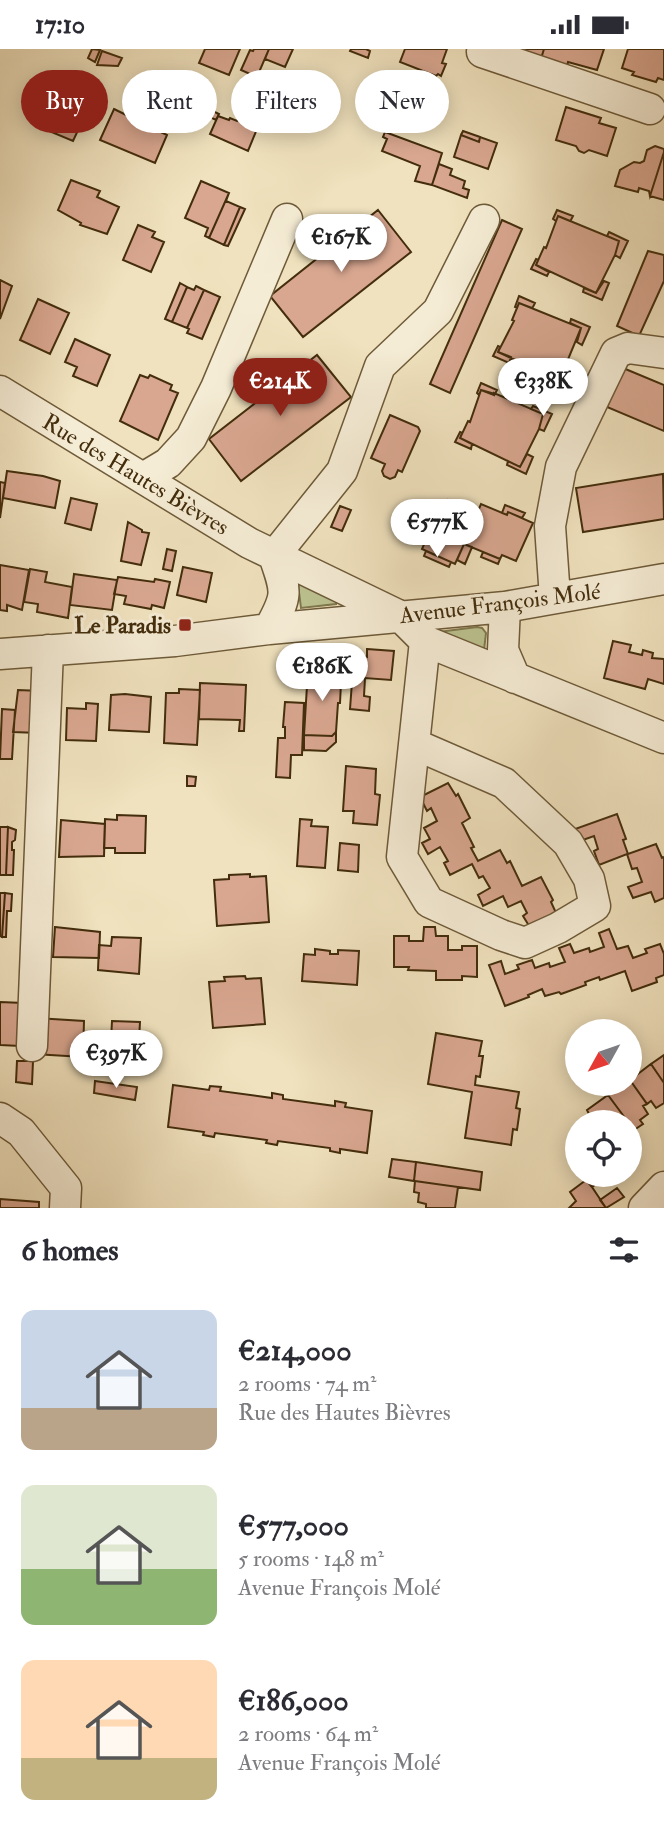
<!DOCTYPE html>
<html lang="en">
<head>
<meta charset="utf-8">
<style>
  :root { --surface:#fff; --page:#f2f2f3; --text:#2b2b33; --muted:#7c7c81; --accent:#8f2418 }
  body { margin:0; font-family:"IM FELL Double Pica",serif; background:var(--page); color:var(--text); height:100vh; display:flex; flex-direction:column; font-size:26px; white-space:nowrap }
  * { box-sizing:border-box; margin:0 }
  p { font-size:23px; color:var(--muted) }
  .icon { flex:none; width:38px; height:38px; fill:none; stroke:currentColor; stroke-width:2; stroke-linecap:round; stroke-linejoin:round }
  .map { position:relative; height:1159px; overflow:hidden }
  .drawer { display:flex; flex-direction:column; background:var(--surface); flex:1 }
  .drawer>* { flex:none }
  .guide { position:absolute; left:21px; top:21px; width:623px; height:63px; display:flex; gap:14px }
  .needle { width:46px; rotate:230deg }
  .fabs { position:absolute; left:565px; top:970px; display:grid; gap:14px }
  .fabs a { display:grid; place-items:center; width:77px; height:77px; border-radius:50%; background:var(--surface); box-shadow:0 4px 18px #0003; font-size:35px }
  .price { position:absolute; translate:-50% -60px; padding:0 16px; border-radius:24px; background:#fff; color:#222; font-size:23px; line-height:46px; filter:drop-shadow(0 2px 4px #0008) }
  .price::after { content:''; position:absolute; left:50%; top:42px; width:21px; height:16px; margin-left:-10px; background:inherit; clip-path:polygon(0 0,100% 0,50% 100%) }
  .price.current { background:var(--accent); color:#fff }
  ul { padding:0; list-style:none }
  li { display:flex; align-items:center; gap:21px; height:175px; padding:0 21px }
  li span { display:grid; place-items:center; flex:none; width:196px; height:140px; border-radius:14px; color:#555 }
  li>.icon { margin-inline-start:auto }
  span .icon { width:84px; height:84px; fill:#fffc; stroke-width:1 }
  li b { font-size:30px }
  h2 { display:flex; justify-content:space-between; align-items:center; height:84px; padding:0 21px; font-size:30px }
  .pill { padding:0 24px; border-radius:32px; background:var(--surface); box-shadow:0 4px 18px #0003; font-size:24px; line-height:63px }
  .pill.current { background:var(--accent); color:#fff }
  .status { display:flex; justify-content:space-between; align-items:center; height:49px; padding:0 35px; background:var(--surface); direction:ltr }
  .status svg { height:19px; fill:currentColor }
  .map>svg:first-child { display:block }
</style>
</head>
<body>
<div class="status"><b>17:10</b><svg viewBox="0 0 49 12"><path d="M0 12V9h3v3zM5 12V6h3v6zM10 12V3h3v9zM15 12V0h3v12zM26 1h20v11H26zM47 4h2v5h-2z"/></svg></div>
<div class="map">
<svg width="664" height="1159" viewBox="0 0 664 1159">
  <rect width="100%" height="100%" fill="#f0e2be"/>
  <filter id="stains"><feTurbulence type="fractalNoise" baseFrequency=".00286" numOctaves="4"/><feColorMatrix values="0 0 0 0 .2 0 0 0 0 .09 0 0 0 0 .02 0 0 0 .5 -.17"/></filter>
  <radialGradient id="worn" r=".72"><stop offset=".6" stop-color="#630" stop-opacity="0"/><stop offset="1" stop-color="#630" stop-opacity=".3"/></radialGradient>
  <!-- green -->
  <path fill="#bcc290" stroke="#80784e" stroke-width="2" d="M300,533L336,550V555L301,559L298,535Z
    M477,578L482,579L486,584L484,601L438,583Z"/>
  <!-- building -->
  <path fill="#d9a790" stroke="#432d0c" stroke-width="2" d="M92,0L100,1L95,13L88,9Z
    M205,0H240L229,26L199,14Z
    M254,0H269L257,28L241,21L250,1L253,2Z
    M269,0H293L285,18L265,10Z
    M351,0H366L370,2L368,9L350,2Z
    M405,0H447L442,14L446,15L441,27L438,25L436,27L400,13Z
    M526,0H544L540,13L524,8Z
    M544,0H604L597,21L568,13L566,21L540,13Z
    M628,0H664V31L658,29L656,33L632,26L634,23L622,19Z
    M102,2L122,9L118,17L97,16Z
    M249,44L270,53L259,75L239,67Z
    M49,47L87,62L73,92L37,77Z
    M202,57L219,65L216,71L199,63Z
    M566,58L601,69L599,74L616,79L607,107L589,101L584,104L579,102L576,97L556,91Z
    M114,60L167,86L155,114L100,91Z
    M218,67L229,71L230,69L237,72L239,67L259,75L248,102L210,85Z
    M463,82L480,88L479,93L461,86Z
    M385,83L442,104L432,136L415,132L420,117L382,102L387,90L383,88Z
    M461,86L479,93L480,88L497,94L488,120L454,108Z
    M655,97L664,100V103L650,147L649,142L639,139L638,143L615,137L620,121L634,113L640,114L644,112L647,101Z
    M664,103V151L650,147Z
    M439,115L452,120L450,126L465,132L463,139L469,141L467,149L432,136Z
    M71,131L100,142L97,148L119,158L107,185L80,176L81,174L58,161Z
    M201,132L229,144L209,189L205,187L208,179L185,169Z
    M229,144L226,152L240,158L224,196L209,189Z
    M240,158L245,160L228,197L224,196Z
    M378,161L411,203L303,288L270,247Z
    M557,161L573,167L571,171L570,172L558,167L556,172L553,170Z
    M558,167L619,192L615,206L596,244L536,216L544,198L546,199Z
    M502,171L522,180L450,344L430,335Z
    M138,176L155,183L152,188L164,193L151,223L123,211Z
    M609,183L628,192L620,209L615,206L619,192L607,187Z
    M648,202L664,206V232L639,287L617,277Z
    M536,210L538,211L536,216L549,223L547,227L531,220Z
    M0,231L12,237L0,270Z
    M604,232L609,234L602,251L583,243L584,239L596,244Z
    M180,234L187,238L172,273L165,270Z
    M196,237L204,241L187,279L172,273L187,238L194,241Z
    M204,241L220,248L202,290L187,284L189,280L187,279Z
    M519,247L535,254L533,258L532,259L519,254L517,259L515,258Z
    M38,250L69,264L50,305L20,291Z
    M519,254L581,279L562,325H561L558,331L498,303L514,272L512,271Z
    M571,270L590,278L582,296L577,293L581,279L570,274Z
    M75,290L110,306L97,337L73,327L77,318L65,313Z
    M498,297L500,298L498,303L511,308L509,314L493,307Z
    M317,306L351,348L241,432L209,390Z
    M566,318L571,320L564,338L545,329L546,325L558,331Z
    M623,319L664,336V382L607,358Z
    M140,326L148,329L150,326L172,336L170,341L178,344L158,391L120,372Z
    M481,334L497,341L495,345L481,341L479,346L477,344Z
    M481,341L494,346V344L543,365L539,380L520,418L460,389L468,372L470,373Z
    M533,357L552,365L544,382L539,380L543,365L531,360Z
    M390,366L418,378L420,382L402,423L398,421L395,428L390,430L384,427L382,422L385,415L371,409Z
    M460,383L462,384L460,389L472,395L471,400L455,393Z
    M527,405L533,408L526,425L507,416L508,412L520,418Z
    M7,422L43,427L60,432L55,459L3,449Z
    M663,425L664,470L583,483L576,439Z
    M0,433L5,434L0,469Z
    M71,449L97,455L91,481L65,474Z
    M448,451L477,464L475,469L446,457Z
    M442,454L475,469L481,455L507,466L508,463L533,474L516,512L502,506L500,510L464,495L455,515L422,500L426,491L417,487L429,460L438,464Z
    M505,456L525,464L522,469L508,463L507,466L502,464Z
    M340,457L351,461L342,482L331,478Z
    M128,473L142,481V483L149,484L141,516L121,512Z
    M464,495L472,498L465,515L457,511Z
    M167,500L176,502L172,522L163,520Z
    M426,502L451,513L449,518L424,507Z
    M483,503L500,510L498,515L481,508Z
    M0,516L29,521L22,561L7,556V562L0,561Z
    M183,518L212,524L206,553L177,546Z
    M30,520L47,523L45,533L72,538L68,569L37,563L38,555L24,553Z
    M74,525L117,531L112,561L70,556Z
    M118,528L154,533L155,530L170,533L164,559L152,556L151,560L124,555L126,547L114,545Z
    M613,592L631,596L629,603L642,606L643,601L653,604L652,609L664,610V635L648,630L645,640L604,629Z
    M367,600L394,602L391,631L365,629L364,647L370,648L369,662L350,660L354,606L367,608Z
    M308,620L337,621L336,634H341L340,654H338L336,683L332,687L304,686Z
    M200,634L246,636L244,682H239L240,671L199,670Z
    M179,640L200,641L197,696L164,694L166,644H179Z
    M18,641L41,642L39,684L13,683Z
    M125,645L151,648L149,683L109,681L111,646Z
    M285,653L304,654L302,706H291L290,729L276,728L278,689H285V678H283Z
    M86,654L98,655L96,692L66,691L67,659L86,660Z
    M2,660L15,661L12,710H0Z
    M336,683V693L326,702L304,701V686L332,687Z
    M346,717L376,720L375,745L380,746L377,776L353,774L354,762H343Z
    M187,727L196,728L195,737H187Z
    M448,734L456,747L458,745L470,769L462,774L474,798L471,799L478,812L500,801L507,814L510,812L522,837L541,828L553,851L551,853L557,866L531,880L523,867L527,864L521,852L508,858L503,847L483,857L478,846L490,839L483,827L479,829L472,815L450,826L444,814L448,812L440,798L428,805L422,794L430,790L424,779L437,772L431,759L427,762L420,748Z
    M617,765L626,790L623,791L628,805L656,795L662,809L664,808V849L655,853L651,843L633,849L628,838L642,833L637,819L632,820L627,805L599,816L594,802L598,800L594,787L580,792L575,780Z
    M117,766L146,767L145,804H115V799H104L105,770L117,771Z
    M300,770L312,771L311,777L328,778L325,819L297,817Z
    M61,771L105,775L104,807L59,808Z
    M0,778H8L6,826H0Z
    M8,778L16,781L15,791L12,793V801H14L13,826H6Z
    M340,794L359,796L358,823L338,821Z
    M250,825V828L266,827L269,873L217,877L214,831L229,830V826Z
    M0,844H5L2,888L0,887Z
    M5,844L12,845L11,862H7L6,888H2Z
    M55,878L100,883L99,909L53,908Z
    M424,878H435L436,887H448V901H462V897H477V928L462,927V931H436V922L408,921L409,918H394V887H409V892H423Z
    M609,880L617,900L628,897L633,909L647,904L645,900L660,895L664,905V926L656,929L657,933L632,942L625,922L600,931L599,928L585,933L586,936L561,945L559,943L545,947L542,940L528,946L529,948L505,957L489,916L501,912L505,925L519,920L517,916L532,911L535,919L549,914L550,918L565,913L559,899L570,895L574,904L589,899L590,903L604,898L599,884Z
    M112,888L141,889L139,925L98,921L99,896L111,897Z
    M315,900L330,902V905H338V901L359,902L357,936L302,932L304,905L315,906Z
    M245,927L246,930L261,929L265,975L213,979L209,933L225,932L224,928Z
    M0,953L23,954L20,997L0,996Z
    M36,969L84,972L83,1008L34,1005Z
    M112,972L140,973L139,991H151L150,1013L110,1011Z
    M436,984L482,992L479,1007H483L480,1028L476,1027L475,1036L519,1043L516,1059L520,1060L517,1081L513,1080L511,1096L465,1089L472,1043L428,1035Z
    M664,1006V1034L651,1015Z
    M17,1012H33L32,1035L16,1033Z
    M651,1015L664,1034V1054L656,1059L651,1052L647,1055L630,1031Z
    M630,1031L647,1055L643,1057L648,1065L640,1071L643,1075L634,1081L608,1046L625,1034H630Z
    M95,1032L137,1038L135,1051L94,1044Z
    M173,1036L209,1041L210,1037L221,1038L220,1042L272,1049V1044L283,1046V1050L335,1057V1052L346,1054L345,1058L372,1062L367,1104L340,1100V1104L330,1102V1099L278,1092L277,1096L266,1094L267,1091L215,1084L214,1088L203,1086L204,1083L168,1078Z
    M608,1046L628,1073H596L589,1065L587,1061Z
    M392,1110L416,1113L414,1132L389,1128Z
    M416,1113L482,1123L480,1141L414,1132Z
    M582,1125H607L608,1126L592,1138Z
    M586,1131L592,1138L606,1159H569L576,1152L570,1143Z
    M415,1132L458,1138L455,1159H426V1155L418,1153L419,1144L414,1143Z
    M617,1139L624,1148L606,1159L600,1151Z
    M0,1150L39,1153V1159H0Z"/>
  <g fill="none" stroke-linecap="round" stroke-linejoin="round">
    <defs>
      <path id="minor" d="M483,0L482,3L650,60
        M0,342L249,494L400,567L425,592L664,689
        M143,429L168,414L191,389L216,339L287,170
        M274,507L342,422L380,317L438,262L484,171
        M555,549L550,477L561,418L616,304L628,299L664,304
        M505,558L503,601L515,629
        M269,580C288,546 287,544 274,507
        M0,605L175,592L269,580L505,558L664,530
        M414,695L504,734L568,794L589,830L595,857L558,879L525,894L501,886L429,853L402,808L425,592
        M32,997L48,601
        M0,1069L21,1083L66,1139L65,1159
        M644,1159L664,1138"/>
    </defs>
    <!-- minor casing -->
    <use href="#minor" stroke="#6e5a38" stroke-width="33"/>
    <!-- minor -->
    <use href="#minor" stroke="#f5ecd5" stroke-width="30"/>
  </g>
  <!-- markers -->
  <rect fill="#8f2418" stroke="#f5ecd5" stroke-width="2.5" x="178" y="569" width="14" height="14" rx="3.5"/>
  <g text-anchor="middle" stroke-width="6" stroke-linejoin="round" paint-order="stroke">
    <!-- street labels -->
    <g font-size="23" fill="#432d0c" stroke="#f5ecd5">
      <text transform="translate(136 425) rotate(31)" y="8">Rue des Hautes Bièvres</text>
      <text transform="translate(500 554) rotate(-7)" y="8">Avenue François Molé</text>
    </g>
    <!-- poi labels -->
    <g font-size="23" font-weight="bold" fill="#432d0c" stroke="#f5ecd5" text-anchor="end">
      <text x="171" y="584">Le Paradis</text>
    </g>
  </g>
  <rect width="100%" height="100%" filter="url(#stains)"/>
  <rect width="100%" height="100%" fill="url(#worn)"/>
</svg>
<div class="fabs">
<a><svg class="needle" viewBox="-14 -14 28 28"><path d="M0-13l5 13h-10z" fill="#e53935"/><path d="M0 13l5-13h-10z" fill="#7c7c81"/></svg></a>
<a><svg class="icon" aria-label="locate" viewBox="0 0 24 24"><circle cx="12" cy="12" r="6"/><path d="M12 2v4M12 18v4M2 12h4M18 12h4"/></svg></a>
</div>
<b class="price" style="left:341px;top:225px">€167K</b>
<b class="price current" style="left:280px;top:369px">€214K</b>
<b class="price" style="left:543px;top:369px">€338K</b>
<b class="price" style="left:437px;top:510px">€577K</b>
<b class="price" style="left:322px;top:654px">€186K</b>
<b class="price" style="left:116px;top:1041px">€397K</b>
<div class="guide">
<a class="pill current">Buy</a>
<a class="pill">Rent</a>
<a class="pill">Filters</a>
<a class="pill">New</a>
</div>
</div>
<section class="drawer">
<h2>6 homes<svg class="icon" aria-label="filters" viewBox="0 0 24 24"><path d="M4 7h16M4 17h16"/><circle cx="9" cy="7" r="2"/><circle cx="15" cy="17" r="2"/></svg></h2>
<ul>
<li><span style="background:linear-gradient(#c9d6e8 70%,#b9a48a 0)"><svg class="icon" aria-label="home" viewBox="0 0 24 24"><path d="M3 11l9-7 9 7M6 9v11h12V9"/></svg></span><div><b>€214,000</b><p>2 rooms · 74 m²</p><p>Rue des Hautes Bièvres</p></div></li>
<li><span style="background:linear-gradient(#dfe7d0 60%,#8fb573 0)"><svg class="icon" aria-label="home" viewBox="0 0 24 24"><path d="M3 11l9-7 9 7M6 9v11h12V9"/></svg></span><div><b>€577,000</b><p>5 rooms · 148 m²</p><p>Avenue François Molé</p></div></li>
<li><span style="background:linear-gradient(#ffd9b3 70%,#c2b280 0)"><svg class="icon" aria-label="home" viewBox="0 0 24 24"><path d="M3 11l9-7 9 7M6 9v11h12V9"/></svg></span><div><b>€186,000</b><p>2 rooms · 64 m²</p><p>Avenue François Molé</p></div></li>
</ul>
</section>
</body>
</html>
